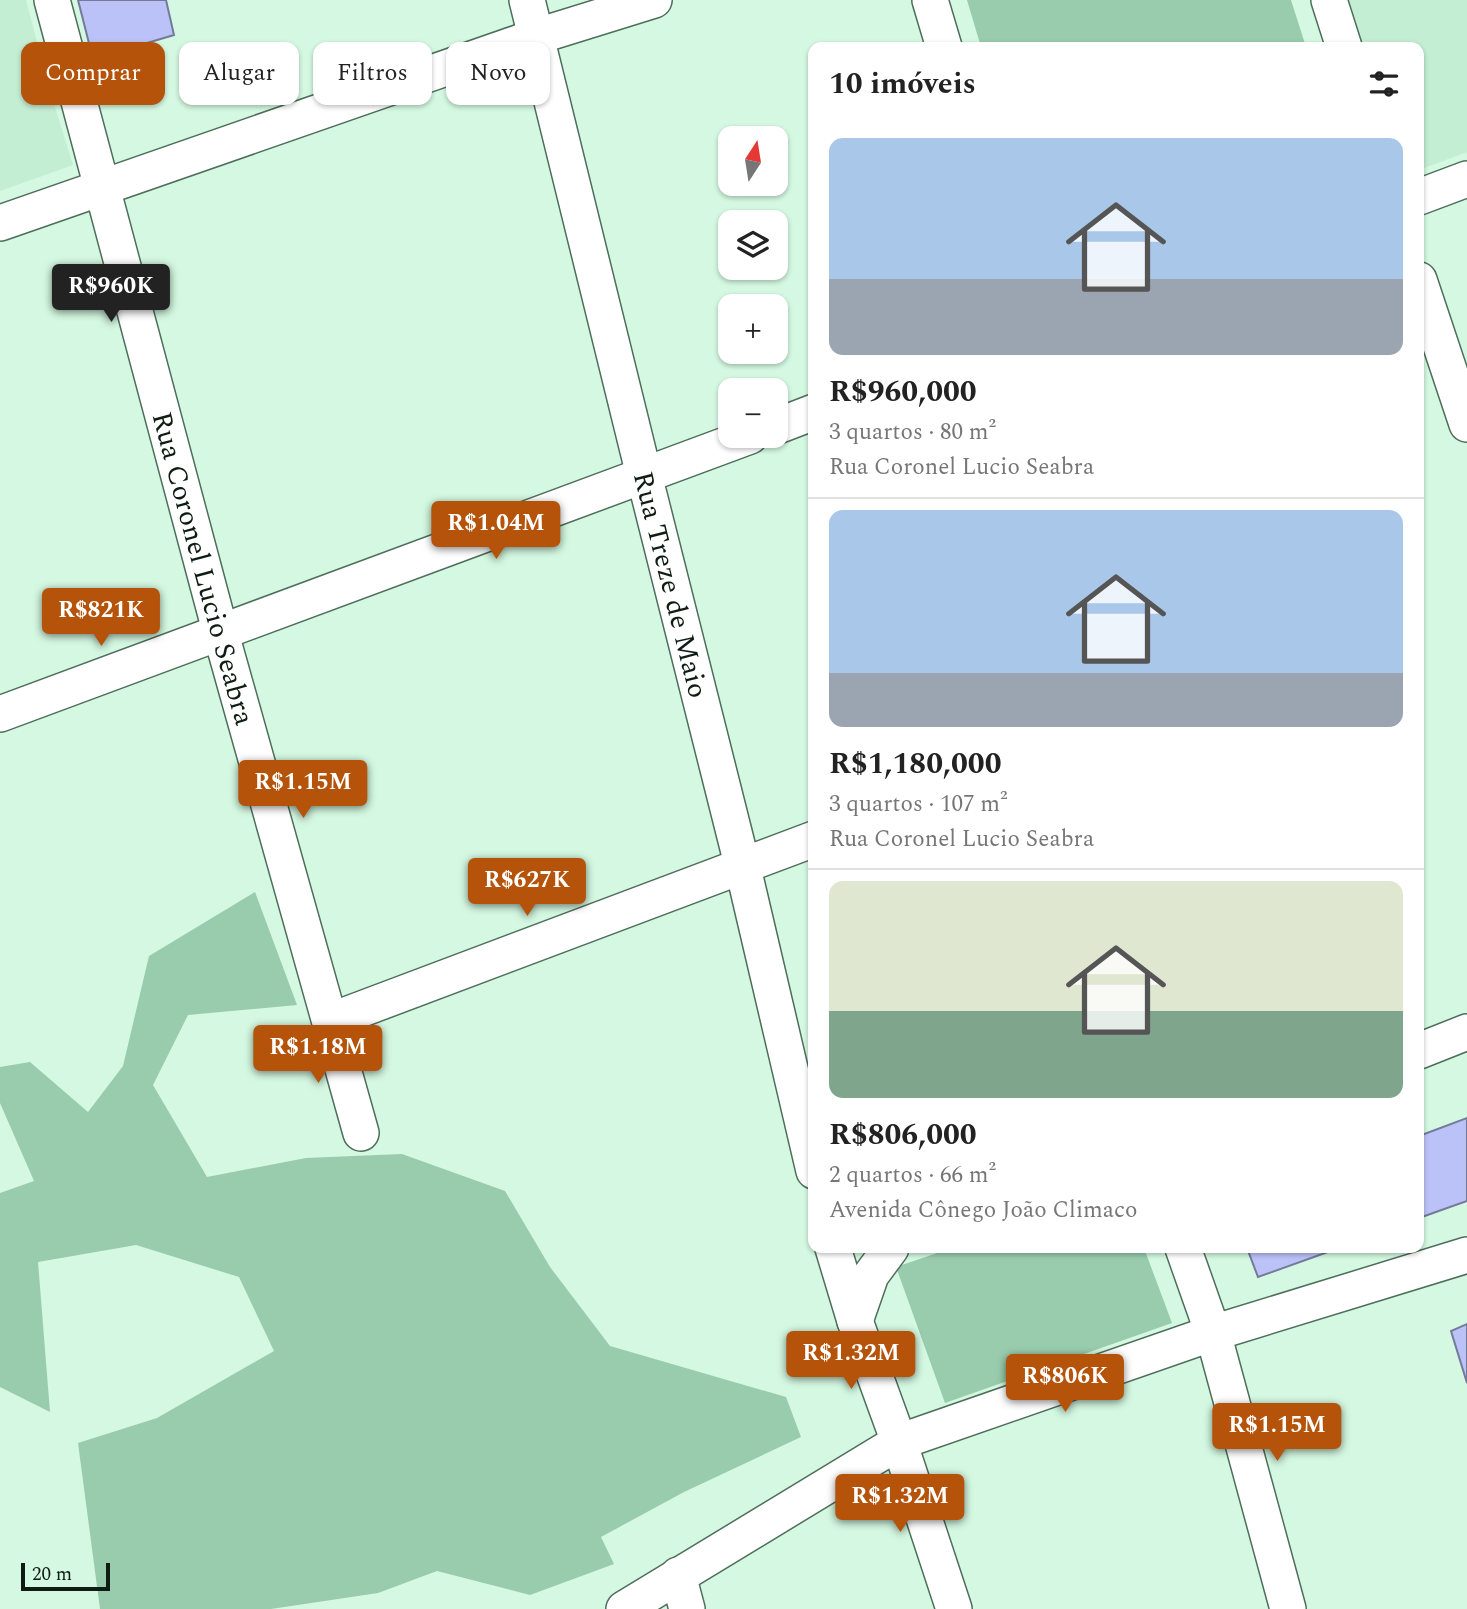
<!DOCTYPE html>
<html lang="pt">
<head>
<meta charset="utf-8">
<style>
  :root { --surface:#fff; --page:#f6f6f6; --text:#222; --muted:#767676; --line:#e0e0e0; --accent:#b45309 }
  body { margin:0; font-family:Spectral,serif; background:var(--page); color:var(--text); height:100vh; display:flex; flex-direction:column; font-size:26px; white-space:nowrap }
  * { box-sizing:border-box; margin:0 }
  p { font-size:23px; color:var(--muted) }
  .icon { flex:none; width:38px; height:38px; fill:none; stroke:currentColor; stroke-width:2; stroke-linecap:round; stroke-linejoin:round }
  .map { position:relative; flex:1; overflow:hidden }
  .panel { position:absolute; left:808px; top:42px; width:616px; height:1211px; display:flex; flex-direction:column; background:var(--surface); border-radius:14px; box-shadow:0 2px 5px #0004 }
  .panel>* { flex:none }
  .banner { position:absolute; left:21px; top:42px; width:665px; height:63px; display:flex; gap:14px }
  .needle { width:46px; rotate:12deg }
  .tools { position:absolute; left:718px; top:126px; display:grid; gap:14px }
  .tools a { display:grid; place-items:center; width:70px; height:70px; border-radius:14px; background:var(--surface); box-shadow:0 2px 5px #0004; font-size:35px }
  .scale { position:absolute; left:21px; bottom:18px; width:89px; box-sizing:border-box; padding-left:7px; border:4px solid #0f1c14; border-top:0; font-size:19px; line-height:24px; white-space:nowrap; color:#0f1c14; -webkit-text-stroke:5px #d4f8e1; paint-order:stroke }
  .price { position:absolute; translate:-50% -60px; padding:0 16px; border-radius:7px; background:var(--accent); color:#fff; font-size:23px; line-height:46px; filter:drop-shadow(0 2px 4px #0008) }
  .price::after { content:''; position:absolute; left:50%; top:42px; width:21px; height:16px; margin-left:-10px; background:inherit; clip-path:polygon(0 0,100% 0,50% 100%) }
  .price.selected { background:#222; color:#fff }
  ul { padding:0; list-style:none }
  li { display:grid; align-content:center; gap:14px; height:371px; padding:0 21px }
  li+li { border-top:2px solid var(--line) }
  li span { display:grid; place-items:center; height:217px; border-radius:14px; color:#555 }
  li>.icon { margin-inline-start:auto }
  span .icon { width:126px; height:126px; fill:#fffc; stroke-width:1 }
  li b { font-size:30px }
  h2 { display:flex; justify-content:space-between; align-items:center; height:84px; padding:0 21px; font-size:30px }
  .pill { padding:0 24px; border-radius:14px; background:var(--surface); box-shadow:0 2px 5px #0004; font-size:24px; line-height:63px }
  .pill.selected { background:var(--accent); color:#fff }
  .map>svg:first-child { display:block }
</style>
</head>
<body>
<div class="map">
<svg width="1467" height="1609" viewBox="0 0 1467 1609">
  <rect width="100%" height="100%" fill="#d4f8e1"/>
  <!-- built -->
  <path fill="#c3eed3" d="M0,0H26L49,88L73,165L0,191Z
    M1347,0H1467V152L1419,170V47H1363Z"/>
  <!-- green -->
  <path fill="#98ccac" d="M967,0H1291L1306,47H981Z
    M255,892L297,1005L188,1015L153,1085L207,1177L306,1158L402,1154L505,1191L550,1267L610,1346L786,1397L801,1437L684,1492L601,1537L614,1564L530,1595L437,1571L378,1593L271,1609H100L78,1443L157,1418L274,1351L239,1277L136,1245L38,1262L50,1412L0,1387V1193L34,1181L0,1103V1067L30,1062L88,1112L123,1066L149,956Z
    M952,1248H1144L1172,1323L945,1403L896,1267Z"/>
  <!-- building -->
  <path fill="#bbc2f8" stroke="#767a99" stroke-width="2" d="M78,0H166L174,35L93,59Z
    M1467,1118V1201L1419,1218V1136Z
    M1247,1248H1339L1258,1277Z
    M1467,1324V1383L1451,1331Z"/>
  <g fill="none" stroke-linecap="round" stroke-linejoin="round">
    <defs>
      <g id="minor">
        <path id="s1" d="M52,0L221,634L361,1133"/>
        <path id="s2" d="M527,0L644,475L743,868L814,1171"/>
        <path d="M930,0L944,47"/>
        <path d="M1329,0L1344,47"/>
        <path d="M1419,197L1467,179"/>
        <path d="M0,223L538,36L654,0"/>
        <path d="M1419,280L1467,424"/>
        <path d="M775,427L814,412"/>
        <path d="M0,714L750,436"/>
        <path d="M330,1021L814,839"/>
        <path d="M1419,1051L1467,1032"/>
        <path d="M833,1248L855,1321L899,1442L954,1609"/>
        <path d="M1183,1248L1213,1333L1288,1609"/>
        <path d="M855,1321L871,1275L891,1248"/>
        <path d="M678,1575L687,1609"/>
        <path d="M624,1609L899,1442L1213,1333L1467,1255"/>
      </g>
    </defs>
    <!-- minor casing -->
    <use href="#minor" stroke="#4e6e5b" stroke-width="38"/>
    <!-- minor -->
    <use href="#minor" stroke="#fff" stroke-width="35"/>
  </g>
  <g text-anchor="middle" stroke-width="6" stroke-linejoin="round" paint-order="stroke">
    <!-- street labels -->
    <g font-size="28" fill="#0f1c14" stroke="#d4f8e1">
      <text dy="10" stroke="none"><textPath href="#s1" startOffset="588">Rua Coronel Lucio Seabra</textPath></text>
      <text dy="10" stroke="none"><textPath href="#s2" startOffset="602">Rua Treze de Maio</textPath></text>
    </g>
  </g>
</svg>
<div class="tools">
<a><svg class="needle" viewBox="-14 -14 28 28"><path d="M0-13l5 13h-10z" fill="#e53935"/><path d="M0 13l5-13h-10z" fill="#767676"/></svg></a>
<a><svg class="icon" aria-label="layers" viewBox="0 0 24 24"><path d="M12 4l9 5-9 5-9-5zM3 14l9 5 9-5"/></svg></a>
<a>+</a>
<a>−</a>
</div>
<div class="scale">20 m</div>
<b class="price selected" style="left:111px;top:324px">R$960K</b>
<b class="price" style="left:496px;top:561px">R$1.04M</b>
<b class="price" style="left:101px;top:648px">R$821K</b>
<b class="price" style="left:303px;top:820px">R$1.15M</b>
<b class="price" style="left:527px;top:918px">R$627K</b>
<b class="price" style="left:318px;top:1085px">R$1.18M</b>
<b class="price" style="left:851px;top:1391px">R$1.32M</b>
<b class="price" style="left:1065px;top:1414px">R$806K</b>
<b class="price" style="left:1277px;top:1463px">R$1.15M</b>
<b class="price" style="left:900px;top:1534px">R$1.32M</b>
<div class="banner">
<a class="pill selected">Comprar</a>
<a class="pill">Alugar</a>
<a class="pill">Filtros</a>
<a class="pill">Novo</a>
</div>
<section class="panel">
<h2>10 imóveis<svg class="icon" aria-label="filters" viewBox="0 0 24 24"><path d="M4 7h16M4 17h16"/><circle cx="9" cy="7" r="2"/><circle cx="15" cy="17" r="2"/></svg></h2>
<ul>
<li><span style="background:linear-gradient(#a9c7e8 65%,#9aa5b1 0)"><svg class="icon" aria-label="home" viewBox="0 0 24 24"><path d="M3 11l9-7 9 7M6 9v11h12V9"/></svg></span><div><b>R$960,000</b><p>3 quartos · 80 m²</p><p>Rua Coronel Lucio Seabra</p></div></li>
<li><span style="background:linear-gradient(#a9c7e8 75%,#9aa5b1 0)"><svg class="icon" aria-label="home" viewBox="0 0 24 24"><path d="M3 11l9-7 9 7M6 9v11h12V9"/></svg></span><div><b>R$1,180,000</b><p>3 quartos · 107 m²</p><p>Rua Coronel Lucio Seabra</p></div></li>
<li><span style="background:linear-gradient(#dfe7d0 60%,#7fa58c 0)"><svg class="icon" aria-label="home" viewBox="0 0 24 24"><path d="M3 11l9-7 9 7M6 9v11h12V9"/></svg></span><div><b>R$806,000</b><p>2 quartos · 66 m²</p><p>Avenida Cônego João Climaco</p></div></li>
</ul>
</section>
</div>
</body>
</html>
